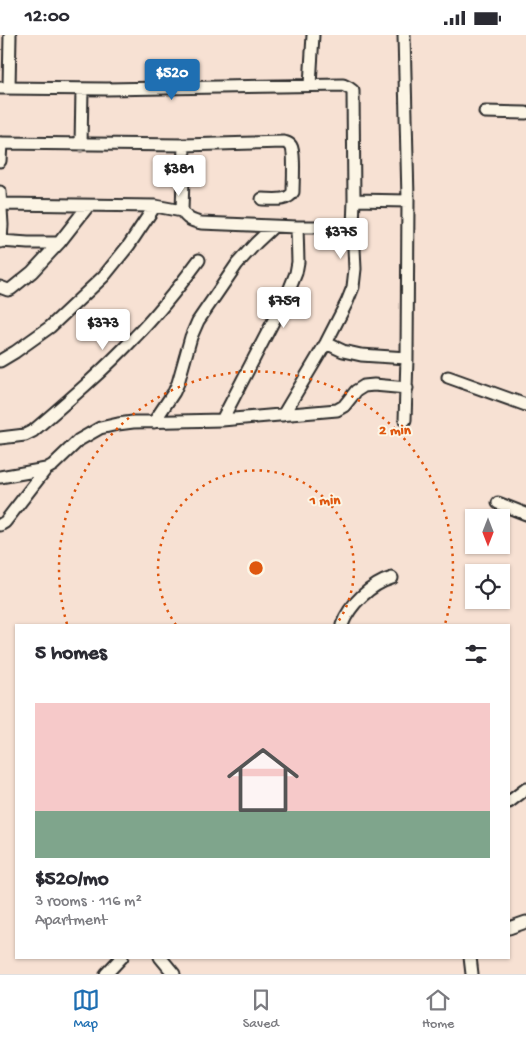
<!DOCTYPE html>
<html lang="en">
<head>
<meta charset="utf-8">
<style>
  :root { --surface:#fff; --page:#f7f7f7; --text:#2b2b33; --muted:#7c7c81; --line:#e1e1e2; --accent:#1f6fb2 }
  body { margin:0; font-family:"Gochi Hand",sans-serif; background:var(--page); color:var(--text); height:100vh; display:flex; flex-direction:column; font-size:19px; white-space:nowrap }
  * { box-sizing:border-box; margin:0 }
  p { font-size:16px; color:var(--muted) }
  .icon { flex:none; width:28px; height:28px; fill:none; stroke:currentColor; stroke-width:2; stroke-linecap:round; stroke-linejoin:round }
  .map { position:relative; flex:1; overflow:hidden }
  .side { position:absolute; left:15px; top:589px; width:495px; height:335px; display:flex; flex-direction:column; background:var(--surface); border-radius:0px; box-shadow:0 1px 4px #0004 }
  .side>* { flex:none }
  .needle { width:32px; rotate:180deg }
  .fabs { position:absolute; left:465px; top:474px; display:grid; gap:10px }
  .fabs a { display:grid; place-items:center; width:45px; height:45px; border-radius:0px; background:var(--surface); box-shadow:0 1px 4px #0004; font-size:25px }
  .price { position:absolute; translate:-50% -42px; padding:0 11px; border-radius:5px; background:#fff; color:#222; font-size:16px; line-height:32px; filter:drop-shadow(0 1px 2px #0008) }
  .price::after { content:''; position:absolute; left:50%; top:30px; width:15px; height:11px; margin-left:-8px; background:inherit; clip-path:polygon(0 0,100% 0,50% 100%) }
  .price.current { background:var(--accent); color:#fff }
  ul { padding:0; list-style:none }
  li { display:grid; align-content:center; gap:10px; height:265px; padding:0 20px }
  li+li { border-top:1px solid var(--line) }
  li span { display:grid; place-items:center; height:155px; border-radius:0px; color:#555 }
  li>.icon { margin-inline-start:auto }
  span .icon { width:90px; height:90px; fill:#fffc; stroke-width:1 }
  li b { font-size:21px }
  h2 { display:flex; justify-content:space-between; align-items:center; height:60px; padding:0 20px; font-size:21px }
  .status { display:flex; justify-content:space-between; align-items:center; height:35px; padding:0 25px; background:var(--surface); direction:ltr }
  .status svg { height:14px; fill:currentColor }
  .tab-bar { display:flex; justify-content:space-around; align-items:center; height:70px; border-top:1px solid var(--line); background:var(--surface); font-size:14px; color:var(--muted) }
  .tab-bar a { display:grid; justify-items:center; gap:2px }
  .tab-bar .current { color:var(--accent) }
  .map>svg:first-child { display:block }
</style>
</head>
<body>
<div class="status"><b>12:00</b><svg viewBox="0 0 49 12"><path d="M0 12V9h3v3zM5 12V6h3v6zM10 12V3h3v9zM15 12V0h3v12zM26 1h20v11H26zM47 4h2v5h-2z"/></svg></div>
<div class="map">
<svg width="526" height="939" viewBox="0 0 526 939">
  <rect width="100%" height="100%" fill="#f7e1d3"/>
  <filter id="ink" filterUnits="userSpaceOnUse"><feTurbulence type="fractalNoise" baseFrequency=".02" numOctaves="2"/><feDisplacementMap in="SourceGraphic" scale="10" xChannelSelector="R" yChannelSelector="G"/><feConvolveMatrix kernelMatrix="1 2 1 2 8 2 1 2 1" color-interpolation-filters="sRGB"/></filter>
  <g filter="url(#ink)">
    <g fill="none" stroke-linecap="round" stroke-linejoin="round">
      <defs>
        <path id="minor" d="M404,0L408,164L407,323L405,385
          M310,50L313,0
          M0,53L107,54L343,50L349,53L353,56L354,165L353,192L355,234L353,252L347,267L326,308L283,380
          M9,53L10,0
          M485,77L526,78
          M0,108L184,110L284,107C287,108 289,108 291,111C295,117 293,148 293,157C287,167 273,164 262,164
          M81,110L82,54
          M0,126L1,108
          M0,157L2,190L1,206
          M354,165L408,166
          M1,169L155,171L182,176C187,184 192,186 201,188L297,192H353
          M182,176L184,110
          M0,207L1,206L28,208H59
          M0,252L8,255L11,254L32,237L59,208L88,171
          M326,308L343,316L361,320L407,323
          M0,326L15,317L50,292L104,241L129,210L155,171
          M448,342L526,370
          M222,385L288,258L296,238L298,227L297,192
          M154,387L174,357L178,348L191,302L198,286L237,229L256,208L273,192
          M0,403L25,400L33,396C68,366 103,336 135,302C159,278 179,252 199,225
          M0,442L46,434L53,430L79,405L100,393L118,389L133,387L222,385L337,375L344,371L356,356L364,351L374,350L407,353
          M498,468L526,479
          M0,490L5,487L46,434
          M342,590C349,570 371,549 392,543
          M509,767L526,754
          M509,893L526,887
          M160,922L174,939
          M470,922L472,939
          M106,939L122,922"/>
      </defs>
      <!-- minor casing -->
      <use href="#minor" stroke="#2b2b2b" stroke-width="15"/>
      <!-- minor -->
      <use href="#minor" stroke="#fcf5e5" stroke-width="11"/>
    </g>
  </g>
  <!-- distance rings -->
  <g fill="none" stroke="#df570e" stroke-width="2.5" stroke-dasharray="2.5 5">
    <path d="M176 590A98 98 0 1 1 336 590"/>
    <path d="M67 589A197 197 0 1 1 445 589"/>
  </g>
  <circle cx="256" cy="533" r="8" fill="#df570e" stroke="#fcf5e5" stroke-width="2.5"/>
  <g font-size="15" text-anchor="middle" font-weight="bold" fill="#df570e" stroke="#fcf5e5" stroke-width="4" stroke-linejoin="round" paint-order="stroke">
    <text x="395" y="399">2 min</text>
    <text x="325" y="469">1 min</text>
  </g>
</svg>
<div class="fabs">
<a><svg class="needle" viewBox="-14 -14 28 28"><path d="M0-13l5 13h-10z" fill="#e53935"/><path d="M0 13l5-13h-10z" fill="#7c7c81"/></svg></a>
<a><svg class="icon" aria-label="locate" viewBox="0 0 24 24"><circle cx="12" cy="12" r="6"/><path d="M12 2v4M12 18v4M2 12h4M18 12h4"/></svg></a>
</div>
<b class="price current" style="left:172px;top:66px">$520</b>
<b class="price" style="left:179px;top:162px">$381</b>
<b class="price" style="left:341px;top:225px">$375</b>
<b class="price" style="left:284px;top:294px">$759</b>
<b class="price" style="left:103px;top:316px">$373</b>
<section class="side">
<h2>5 homes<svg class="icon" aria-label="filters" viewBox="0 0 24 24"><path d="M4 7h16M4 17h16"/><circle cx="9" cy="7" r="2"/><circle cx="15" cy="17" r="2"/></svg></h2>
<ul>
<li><span style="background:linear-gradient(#f6c9c9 70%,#7fa58c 0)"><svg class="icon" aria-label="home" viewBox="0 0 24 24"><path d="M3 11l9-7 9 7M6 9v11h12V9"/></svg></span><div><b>$520/mo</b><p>3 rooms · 116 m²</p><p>Apartment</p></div></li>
</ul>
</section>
</div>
<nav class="tab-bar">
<a class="current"><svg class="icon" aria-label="map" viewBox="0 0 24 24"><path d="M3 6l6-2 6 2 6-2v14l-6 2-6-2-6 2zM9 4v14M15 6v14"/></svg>Map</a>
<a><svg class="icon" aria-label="saved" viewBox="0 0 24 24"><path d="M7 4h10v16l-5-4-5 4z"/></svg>Saved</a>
<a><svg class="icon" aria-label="home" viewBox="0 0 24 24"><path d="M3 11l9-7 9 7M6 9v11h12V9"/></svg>Home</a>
</nav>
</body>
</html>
